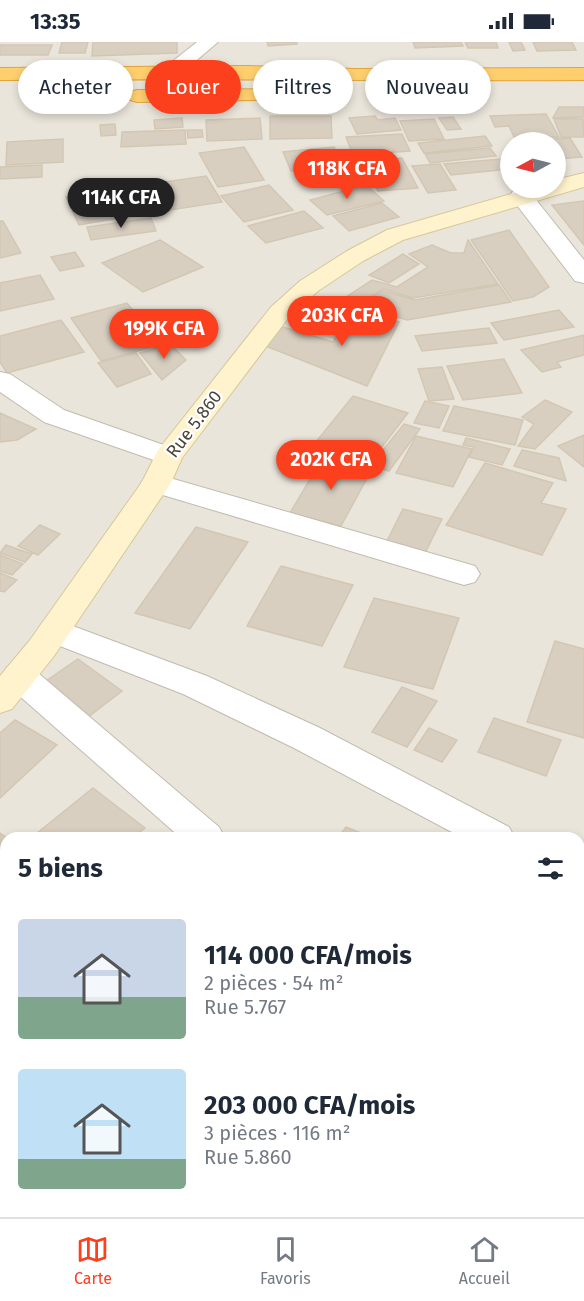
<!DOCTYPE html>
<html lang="fr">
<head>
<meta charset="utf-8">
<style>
  :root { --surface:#fff; --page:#f2f2f3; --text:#1f2937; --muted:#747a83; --line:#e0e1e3; --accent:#fc3f1d }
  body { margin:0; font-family:"Fira Sans",sans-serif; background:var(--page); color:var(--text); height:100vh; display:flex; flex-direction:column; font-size:22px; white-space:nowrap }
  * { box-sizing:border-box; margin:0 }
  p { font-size:20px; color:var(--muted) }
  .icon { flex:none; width:33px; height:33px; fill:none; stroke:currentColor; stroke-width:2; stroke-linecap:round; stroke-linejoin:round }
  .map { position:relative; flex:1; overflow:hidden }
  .panel { position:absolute; left:0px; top:790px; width:585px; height:386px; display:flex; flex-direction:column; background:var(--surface); border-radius:18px 18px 0 0; box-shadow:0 3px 9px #0003 }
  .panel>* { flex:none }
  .banner { position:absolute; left:18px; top:18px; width:549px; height:54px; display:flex; gap:12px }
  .needle { width:39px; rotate:263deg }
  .controls { position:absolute; left:500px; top:90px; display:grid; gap:12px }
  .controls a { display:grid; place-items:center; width:66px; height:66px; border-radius:50%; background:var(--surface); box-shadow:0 3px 9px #0003; font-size:30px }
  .price { position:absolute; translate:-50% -51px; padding:0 14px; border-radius:21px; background:var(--accent); color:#fff; font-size:20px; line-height:39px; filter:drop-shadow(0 2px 3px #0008) }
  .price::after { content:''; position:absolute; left:50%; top:36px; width:18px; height:14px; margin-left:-9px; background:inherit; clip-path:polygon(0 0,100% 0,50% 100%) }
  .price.current { background:#222; color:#fff }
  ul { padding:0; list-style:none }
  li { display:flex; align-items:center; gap:18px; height:150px; padding:0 18px }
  li span { display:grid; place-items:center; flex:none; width:168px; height:120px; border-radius:6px; color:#555 }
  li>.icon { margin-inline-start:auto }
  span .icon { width:72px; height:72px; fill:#fffc; stroke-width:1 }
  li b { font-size:26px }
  h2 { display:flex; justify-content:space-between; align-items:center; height:72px; padding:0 18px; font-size:26px }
  .chip { padding:0 21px; border-radius:27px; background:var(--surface); box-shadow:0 3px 9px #0003; font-size:21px; line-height:54px }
  .chip.current { background:var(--accent); color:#fff }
  .status { display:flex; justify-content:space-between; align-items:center; height:42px; padding:0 30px; background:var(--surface); direction:ltr }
  .status svg { height:16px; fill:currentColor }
  .tabs { display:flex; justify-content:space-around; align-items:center; height:84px; border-top:2px solid var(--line); background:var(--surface); font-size:16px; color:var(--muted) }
  .tabs a { display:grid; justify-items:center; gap:3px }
  .tabs .current { color:var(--accent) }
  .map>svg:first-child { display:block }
</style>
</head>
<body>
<div class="status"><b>13:35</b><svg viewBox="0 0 49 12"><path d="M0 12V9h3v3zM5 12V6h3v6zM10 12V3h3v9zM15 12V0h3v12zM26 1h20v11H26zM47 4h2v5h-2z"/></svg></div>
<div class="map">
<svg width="584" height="1175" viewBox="0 0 584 1175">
  <rect width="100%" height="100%" fill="#f6f3ec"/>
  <!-- residential -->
  <path fill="#eae5da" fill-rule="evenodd" d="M0,0H584V1175H0ZM510,100H555V146H510ZM6,796H579V1170H6Z"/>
  <!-- building -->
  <path fill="#d8cfc1" stroke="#d3c7b4" stroke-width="1.5" d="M62,0H88L85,11H59Z
    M93,0H177V11L92,14Z
    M267,0H297V2L268,4Z
    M413,0H461L463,4L415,6Z
    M465,0H496L498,6H468Z
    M509,0H521L525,8L513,9Z
    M533,0H572L576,8L537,9Z
    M0,3H52L48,13H0Z
    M559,65H584V75L553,76Z
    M546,72L559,95L515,97L509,84L495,85L490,74Z
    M270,74H331L332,96L270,97Z
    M375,74L378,78L395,76L401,88L357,92L349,76Z
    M453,75L461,87L447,88L439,76Z
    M182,76L183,85L155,87L154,78Z
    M260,76L262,97L207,99L206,78Z
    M434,77L444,97L409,99L400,79Z
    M554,77H583L584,95H561Z
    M115,82L116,93L101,94L100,83Z
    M185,88L186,102L121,105L122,90Z
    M187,88H202L203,95L188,96Z
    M402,92L410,109L353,113L346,95Z
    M485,94L492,104L424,111L418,101Z
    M570,96L582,115L555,117V100L526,99Z
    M63,97V120L6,123L7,100Z
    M244,105L264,138L218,145L199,111Z
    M334,105L343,123L291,129L283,110Z
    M490,106L496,114L430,121L425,112Z
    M402,116L418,146L378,149L363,120Z
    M501,117L509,127L451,133L444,122Z
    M440,122L456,148L428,151L412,124Z
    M42,123V135L0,137V125Z
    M206,134L222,160L157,170L143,143Z
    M269,143L293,168L244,180L221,154Z
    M366,143L384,159L327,173L310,158Z
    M131,144L147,171L79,183L66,155Z
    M584,159V203L552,163Z
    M382,161L399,175L349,189L333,174Z
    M304,169L323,186L266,201L248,184Z
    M151,176L156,189L91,198L87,185Z
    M0,179H3L21,211L0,216Z
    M509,188L549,245L533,255L513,259L471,198Z
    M160,198L203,225L143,250L102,221Z
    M468,198L498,242L413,256L383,247L359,262L343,257L372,238L397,245L428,225L409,212L432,203L451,211H464Z
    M75,210L84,224L60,229L51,215Z
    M403,212L419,222L389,241L369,233Z
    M40,233L54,257L0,269V241Z
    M499,243L511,260L407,278L358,263L383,249L415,258Z
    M127,261L160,303L101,319L71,276Z
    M353,268L399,280L367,344L263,303L283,285L333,300Z
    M559,268L574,285L504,298L491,281Z
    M61,278L84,310L7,331L0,320V294Z
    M489,286L497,301L422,309L415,294Z
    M584,293V313L557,320L561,325L542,330L521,308Z
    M170,302L186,318L162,338L140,311Z
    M136,311L151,332L117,345L98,321Z
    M504,317L522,351L463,358L447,324Z
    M442,325L454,357L429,359L418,327Z
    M353,354L408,371L371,419L315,401Z
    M545,358L572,370L535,407L518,404L534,382L522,375Z
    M425,359L449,364L439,386L414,381Z
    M454,364L523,378L515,403L443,389Z
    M0,371L36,387L17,398L0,400Z
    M404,382L420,387L389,429L371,423Z
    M584,393V425L558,404Z
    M416,394L472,407L453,445L396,431Z
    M466,396L510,407L502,423L469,415L474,405L463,403Z
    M522,408L559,416L566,439L514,424Z
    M323,415L372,427L341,484L290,471Z
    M485,421L553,441L541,461L566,467L542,513L446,483Z
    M403,467L442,477L425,511L386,501Z
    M40,483L60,492L38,513L18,504Z
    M196,485L248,500L190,587L135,571Z
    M6,503L32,512L25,520L0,511Z
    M0,513L23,522L12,533L0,529Z
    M281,524L353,543L322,604L247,584Z
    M0,531L17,538L4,550L0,549Z
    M374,556L459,576L433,647L344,625Z
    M555,599L584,607V696L527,680Z
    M78,617L122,649L88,675L43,641Z
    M402,645L437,659L407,705L372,690Z
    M494,676L561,698L546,734L478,710Z
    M15,678L57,703L0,756V691Z
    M429,686L457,698L442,720L414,708Z
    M93,746L145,786L132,796H31Z
    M346,785L373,796H338Z
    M0,791L7,796L6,825L0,830Z
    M6,831V932L0,927V837Z
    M6,945V1037L0,1044V952Z
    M6,1059V1163L0,1159V1068Z
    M18,1170H74L71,1175H26Z
    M101,1170H232L229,1175H97Z
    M286,1170H381L377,1175H283Z"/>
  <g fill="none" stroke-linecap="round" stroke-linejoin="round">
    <defs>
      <path id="street" d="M197,0H218L177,35H163L160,31L163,27Z
        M521,147L529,149L584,218V241L575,239L510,154L513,149Z
        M0,330L10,332L64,368L178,408L182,414L178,420L168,423L44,380L0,350Z
        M156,432L475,524L480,532L475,540L464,543L146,448L141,441L146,434Z
        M54,577L207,634L320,686L509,785L515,796H463L294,706L183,652L42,597L37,589L42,581Z
        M19,622L31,625L219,785L225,796H181L7,643L2,634L7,625Z
        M579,824L584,825V859L579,858Z
        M579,1120L584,1122V1169L579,1167Z"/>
      <path id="secondary" d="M584,131V145L403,198L363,219L318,249L289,275L182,416L171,441L54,614L12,667L0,671V634L30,598L142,440L158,408L271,265L300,239L347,209L387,188L532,146H555V138Z"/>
      <path id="highway" d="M247,24L356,27L584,26V38C389,39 195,36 0,38V26Z
        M316,47L323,49L326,53L323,57L137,60L130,58L127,54L130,50L137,48Z"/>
    </defs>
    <!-- street casing -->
    <use href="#street" stroke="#c2bbae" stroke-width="2"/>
    <!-- secondary casing -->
    <use href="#secondary" stroke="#d6c79b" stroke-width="2"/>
    <!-- highway casing -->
    <use href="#highway" stroke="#e0a43c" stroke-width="2"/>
    <!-- street -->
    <use href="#street" fill="#fff" fill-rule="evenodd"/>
    <!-- secondary -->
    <use href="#secondary" fill="#fff3cd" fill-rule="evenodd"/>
    <!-- highway -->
    <use href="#highway" fill="#ffcf6e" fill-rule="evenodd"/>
  </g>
  <g text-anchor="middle" stroke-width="4.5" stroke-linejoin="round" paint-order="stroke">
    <!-- street labels -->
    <g font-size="18" fill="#4b4439" stroke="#fff">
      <text transform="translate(194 382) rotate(-53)" y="6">Rue 5.860</text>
    </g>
  </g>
</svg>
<div class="controls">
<a><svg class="needle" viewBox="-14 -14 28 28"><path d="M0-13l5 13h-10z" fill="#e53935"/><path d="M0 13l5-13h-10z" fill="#747a83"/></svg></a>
</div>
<b class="price" style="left:347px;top:158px">118K CFA</b>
<b class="price current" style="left:121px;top:187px">114K CFA</b>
<b class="price" style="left:342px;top:305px">203K CFA</b>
<b class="price" style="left:164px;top:318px">199K CFA</b>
<b class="price" style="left:331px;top:449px">202K CFA</b>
<div class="banner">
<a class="chip">Acheter</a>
<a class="chip current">Louer</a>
<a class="chip">Filtres</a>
<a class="chip">Nouveau</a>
</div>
<section class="panel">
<h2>5 biens<svg class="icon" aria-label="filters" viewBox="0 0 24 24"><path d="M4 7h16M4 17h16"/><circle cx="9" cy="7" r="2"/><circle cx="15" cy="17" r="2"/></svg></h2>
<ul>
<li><span style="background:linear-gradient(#c9d6e8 65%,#7fa58c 0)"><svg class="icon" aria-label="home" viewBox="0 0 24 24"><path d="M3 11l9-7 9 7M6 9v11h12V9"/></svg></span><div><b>114 000 CFA/mois</b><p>2 pièces · 54 m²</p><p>Rue 5.767</p></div></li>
<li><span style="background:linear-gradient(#bfe0f5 75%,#7fa58c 0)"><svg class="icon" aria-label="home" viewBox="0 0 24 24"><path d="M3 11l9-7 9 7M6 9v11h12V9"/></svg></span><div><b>203 000 CFA/mois</b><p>3 pièces · 116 m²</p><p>Rue 5.860</p></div></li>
</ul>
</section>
</div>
<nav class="tabs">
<a class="current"><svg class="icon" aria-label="map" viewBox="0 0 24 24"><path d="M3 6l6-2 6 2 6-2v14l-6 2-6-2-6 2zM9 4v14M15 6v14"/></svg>Carte</a>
<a><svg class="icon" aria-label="saved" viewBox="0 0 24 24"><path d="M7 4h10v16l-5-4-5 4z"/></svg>Favoris</a>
<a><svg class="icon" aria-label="home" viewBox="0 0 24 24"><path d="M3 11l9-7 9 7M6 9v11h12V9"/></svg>Accueil</a>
</nav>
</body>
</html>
